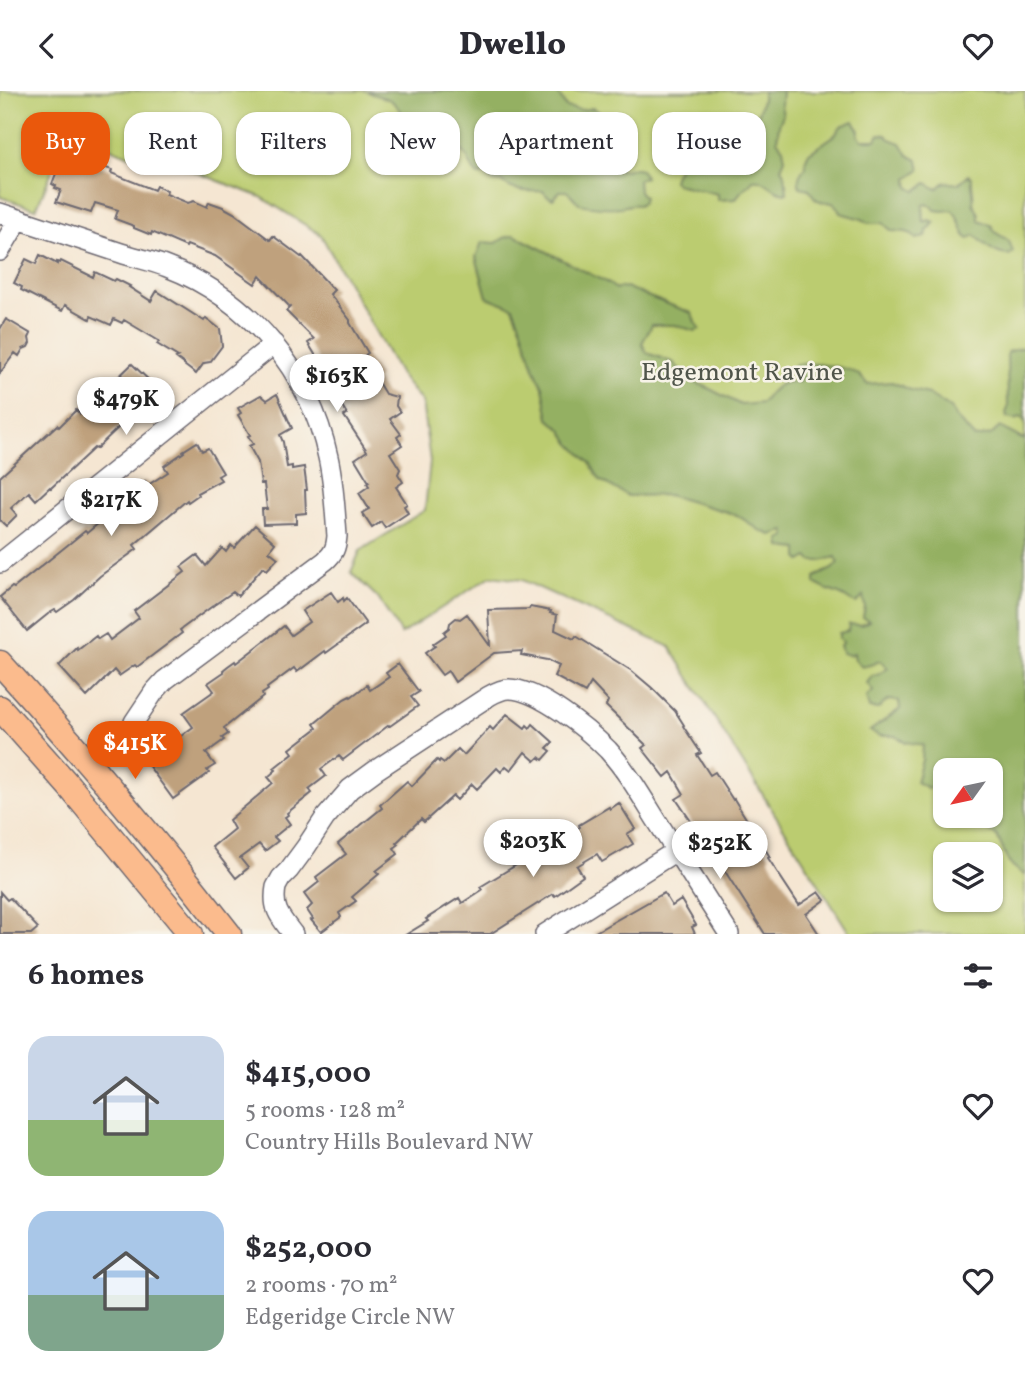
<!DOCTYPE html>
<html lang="en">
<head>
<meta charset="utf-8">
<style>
  :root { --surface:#fff; --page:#f2f2f3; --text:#2b2b33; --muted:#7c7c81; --accent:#ea580c }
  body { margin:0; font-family:Vollkorn,serif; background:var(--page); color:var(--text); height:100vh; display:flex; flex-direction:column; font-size:26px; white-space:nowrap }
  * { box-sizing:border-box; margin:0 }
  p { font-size:23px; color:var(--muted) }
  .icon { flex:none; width:38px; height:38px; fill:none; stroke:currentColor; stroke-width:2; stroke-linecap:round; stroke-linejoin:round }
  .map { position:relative; height:843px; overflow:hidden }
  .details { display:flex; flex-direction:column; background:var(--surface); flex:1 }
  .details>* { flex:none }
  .top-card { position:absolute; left:21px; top:21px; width:984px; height:63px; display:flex; gap:14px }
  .needle { width:46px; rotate:237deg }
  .fabs { position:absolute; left:933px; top:667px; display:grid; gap:14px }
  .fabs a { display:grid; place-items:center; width:70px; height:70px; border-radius:14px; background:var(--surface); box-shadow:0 2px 5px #0004; font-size:35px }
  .price { position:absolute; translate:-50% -60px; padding:0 16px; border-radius:24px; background:#fff; color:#222; font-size:23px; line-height:46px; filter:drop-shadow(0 2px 4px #0008) }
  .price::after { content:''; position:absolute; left:50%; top:42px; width:21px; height:16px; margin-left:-10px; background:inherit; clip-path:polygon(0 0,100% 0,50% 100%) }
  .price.active { background:var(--accent); color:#fff }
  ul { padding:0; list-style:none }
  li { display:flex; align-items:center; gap:21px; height:175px; padding:0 28px }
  li span { display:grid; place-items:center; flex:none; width:196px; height:140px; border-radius:21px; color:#555 }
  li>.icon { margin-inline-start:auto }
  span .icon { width:84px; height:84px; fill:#fffc; stroke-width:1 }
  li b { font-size:30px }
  h2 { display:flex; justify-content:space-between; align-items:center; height:84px; padding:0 28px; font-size:30px }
  .tag { padding:0 24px; border-radius:21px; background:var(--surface); box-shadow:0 2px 5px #0004; font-size:24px; line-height:63px }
  .tag.active { background:var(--accent); color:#fff }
  header { display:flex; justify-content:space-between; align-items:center; height:91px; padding:0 28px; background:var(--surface); font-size:32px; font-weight:800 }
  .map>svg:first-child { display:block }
</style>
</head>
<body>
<header><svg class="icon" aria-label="back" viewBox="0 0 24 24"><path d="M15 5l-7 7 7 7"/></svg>Dwello<svg class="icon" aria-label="heart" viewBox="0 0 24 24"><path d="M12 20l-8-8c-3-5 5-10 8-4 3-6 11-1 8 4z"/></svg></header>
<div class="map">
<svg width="1025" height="843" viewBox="0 0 1025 843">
  <rect width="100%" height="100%" fill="#f7f3e8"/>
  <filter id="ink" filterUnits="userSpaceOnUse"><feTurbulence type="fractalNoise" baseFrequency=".0143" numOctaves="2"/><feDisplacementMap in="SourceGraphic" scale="14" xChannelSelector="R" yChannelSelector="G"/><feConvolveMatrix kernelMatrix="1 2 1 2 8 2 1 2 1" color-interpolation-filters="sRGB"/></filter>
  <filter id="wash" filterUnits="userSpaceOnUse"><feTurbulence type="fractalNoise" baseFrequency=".00686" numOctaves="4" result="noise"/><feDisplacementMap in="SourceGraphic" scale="28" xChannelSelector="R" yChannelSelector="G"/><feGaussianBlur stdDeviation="1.57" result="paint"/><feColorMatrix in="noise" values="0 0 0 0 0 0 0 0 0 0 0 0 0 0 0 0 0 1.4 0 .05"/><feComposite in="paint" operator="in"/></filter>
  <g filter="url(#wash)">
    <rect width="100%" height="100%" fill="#f5e6d2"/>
    <!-- green -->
    <path fill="#bbcc6f" stroke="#6e7755" stroke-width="2" fill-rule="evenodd" d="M0,0H1025V843H850L670,556L522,489L491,485L401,543L378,507L351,481L360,460L425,419L430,370L422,311L400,284L321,144L261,106L182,76L146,72L78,43L65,49L36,118L0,106ZM945,679H990V724H945ZM945,763H990V808H945Z"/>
    <!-- forest -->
    <path fill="#94b062" stroke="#5b694e" stroke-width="2" d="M367,0H557L566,16L581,19L593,17L601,22L600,27L601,32L612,38L611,45C616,48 622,48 628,51L627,58L612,63L607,62L604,68C608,72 617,80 624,79C633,78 630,75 641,78L645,86L638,89L639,100L644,106L642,112L638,114C631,113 627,115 621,116C612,117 586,116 579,112C575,109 571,103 566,100H560L553,108L547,105L543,100C528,101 512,101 501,90L494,91L489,88L487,83L477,84C471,77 469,69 465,63C454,49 446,67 442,38C434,31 425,35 415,37C405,29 401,16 390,9C383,5 374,5 367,0Z
      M763,0H782L781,14L783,24L779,34L777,49L783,57L785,68L781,77L785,83L787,102C772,102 768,87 753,89C748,96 740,99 736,108L718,109V103L676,93L673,89L674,85L688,59L685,53L688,42L697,41L704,44L715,34L721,35L724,48L746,50L757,46L761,39L756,33C757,21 763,11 763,0Z
      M854,30L859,40L858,44L862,49H876L879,43L886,44L890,48L901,52L908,64L918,69L920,78L908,88L909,96L916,100L927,92L937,98L945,91L958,93L968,84L972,87C971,96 975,104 973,112L979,123V129L991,134L995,141L1009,150L1013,161L1009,164C993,163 986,154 975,144L968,148C960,140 960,125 952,119L942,120L935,119L932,115L926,113L923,115L924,131L929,129L935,131L927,140L926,146L916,148L912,143L906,141L892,140L883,132H868L862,128L840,122C833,105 826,115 816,108C813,105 811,101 809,98L800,96C797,88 800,81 806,76L805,70L808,63L835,44L841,35Z
      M514,144L608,192L616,198L626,196L644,204L692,222L695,231L700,238L695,240L675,234H652L642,252L647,262L673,271L688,288L704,295L741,314L762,312C773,297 780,289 799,291L801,284L792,277L796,273C812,271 847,275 859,284C861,286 866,291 867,293L892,291L911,299L928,303L950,317L956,327L975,347L991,344L1000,336L1022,348L1025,347V785L1009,772L997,745L986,738L975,725L990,724V679H945V693L927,697L916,691L922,669L923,654L906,651L895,645H879L870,640L900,618L899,610L888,609L878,618L869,617L866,606L873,600L867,592L872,585L877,584L888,577L880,570L870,574L862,576L855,569L854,562L849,564L842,562L840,554L843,551L839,548V542L848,540L849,533L861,534L869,530L863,526L865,516L863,505L860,509L856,512C851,511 848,508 845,506C835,500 825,500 815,492V486L832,478L838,472L836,466L821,470H812L808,466L801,470L798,467V458L781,456L780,448L786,445L785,440L771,444L761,440L737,424L668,404L628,405L600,389L590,372L570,352L562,339L549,328L543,296L534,277L522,238L513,216L487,206L476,166L482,151L496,152L504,147Z
      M1025,256V331L1021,326L1015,329L1007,327L1006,322L1008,317L1007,261Z"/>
    <g id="blocks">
      <!-- building -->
      <path fill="#bfa17d" d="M64,62L112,79L111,82L154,99L156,95L167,100L166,103L188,112L194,110L207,116L209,111L223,116L234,122L270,149L273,145L301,166L302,165L334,199L330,203L350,229V232L368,262L365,264L379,286L376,288L385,303L397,306L396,315L400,321L390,328L401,343L397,346L402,354L390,362L400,378L398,383L403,391L396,396L407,413L404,415L408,422L385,437L381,431L372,437L362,422L369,418L359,402L369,395L367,392L369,391L355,368L367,360L344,325L347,323L337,307L348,300L334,278L327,283L308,252L314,248L286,220L290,216L260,185L255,193L215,165L187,154L186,156L152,141L151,144L134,137V135L115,128L118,119L95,112L91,122L56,111L61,99L55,97L56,95L52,93Z
        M40,164L57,173V171L60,172L61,170L93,186L95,181L114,190L116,188L130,195L129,196L151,210L157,200L204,230L206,227L220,238L222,255L210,271L204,272L196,283L184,274V273L176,267L178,266L157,253L159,250L124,229L122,232L114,228L111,234L91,225L90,228L65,214L62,220L21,199L22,196L14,192L26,168L36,173Z
        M6,228L31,243L29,247L30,252L28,256L23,258L19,265L15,262L0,282V238Z
        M132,273L153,293L148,298L150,301L148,303L156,311L143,324L141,323L127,336L123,332L96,358L94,357L51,397L50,396L36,409L29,401L11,417L17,424L6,435L0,429V386L57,334L59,336L76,319L80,323Z
        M277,303L292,337L280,344L283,351L287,376L292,375V378L304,376L307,399H305L306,422L296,423V432L263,433L262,418H267L264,393H261L258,371L249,355L253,353L248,345L250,344L238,324L241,322L238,317L261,304L267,309Z
        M197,351L202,360L208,357L223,382L218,385L221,389L197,402L198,404L188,411L187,409L134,454L137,458L100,485L74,509L57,521L55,519L48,523L27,540L0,506L12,496L14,497L85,440L87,442L118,416L116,415L145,390L148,394L168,381L164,375L184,361L183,360Z
        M255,434L275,452L269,460L278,467L267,479L263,476L238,505L233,501L214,514L180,539L182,542L137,576L135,574L119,585L114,579L87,606L59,575L77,557L78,559L96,545L98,548L106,543L110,549L139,527L134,520L185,481L181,476L197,464L206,475L222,457L226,461L231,454L234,457Z
        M331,501L338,511L343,507L344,510L347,507L366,533L326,562L325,560L297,581L294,577L267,597L268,599L262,603L263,606L224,637L228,643L222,647L224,649L206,662L215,674L207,679L209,682L173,708L148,674L179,651L177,648L193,636L183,622L214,600L208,592L224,581L223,579L228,575L235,570L236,572L284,535L291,544L309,531L302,520Z
        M530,516L551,520L550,522L557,524L555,539L574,548L576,545L632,580L652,597L675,620L684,634L683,635L701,662L697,664L710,684L715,681L733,709L734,708L770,766L768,767L799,814L819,801L825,809L806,823L819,843H765L721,774L722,773L712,757L719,752L707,733L697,739L676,708L684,703L671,681L665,686L642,657L646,654L606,615L608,610L591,592L585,602L554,585L559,575L547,569L521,564L522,560L494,562L455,591L448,580L442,584L425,562L435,555L433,553L446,544L444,541L449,537L450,532L456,527L460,528L467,523L490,555L488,519L529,518Z
        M398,573L419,601L411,606L418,615L390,635L389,634L343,669L339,665L321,678L326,685L309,698L312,702L287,722L288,724L285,726L290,733L274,746L278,750L265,760L259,753L240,767L248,777L236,787L212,756L234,738L229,729L273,692L268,686L276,679L274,677L293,662L290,658L317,637L314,633L344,608L350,605L351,606L367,594L370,599L389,586L386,582Z
        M507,623L525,637L527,634L530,637L533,633L553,651L547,657L551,660L543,669L539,666L535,670L525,661L511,679L506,675L501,681L497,677L477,698L472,693L457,709L453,705L424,731L421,728L396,752L398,754L394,757L398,763L376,780L379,783L352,806L356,810L339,822L341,826L321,841L311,829L313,828L307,819L312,814L304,803L319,791L316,786L346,763L338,753L382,717L380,714L407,690L412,695L437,669L439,671L440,669L444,672L458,658L464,664L490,636L493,639Z
        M619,712L635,738L627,743L633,753L602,771L597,763L577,775L583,785L555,805L553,803L490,843H407L428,830L426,828L459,807L462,812L482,799L480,796L521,771L520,769L542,755L547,763L575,745L572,741L580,736L579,734L609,716L610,718Z
        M0,801L7,809L10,807L38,837L31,843H0Z
        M664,802L672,815L681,809L696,834L692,836L695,843H592Z"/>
    </g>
  </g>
  <g filter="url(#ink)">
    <use href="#blocks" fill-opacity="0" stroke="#6c6770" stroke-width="2"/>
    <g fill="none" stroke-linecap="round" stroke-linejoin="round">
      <defs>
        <path id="minor" d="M0,122C40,135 81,149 121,162C136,167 152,170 167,176C249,207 310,281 328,366C334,392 335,419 337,445C336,457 334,462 325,470L165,589L154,601L134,631
          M0,160L19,128
          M0,472L274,253
          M293,843C280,826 272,818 276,796L281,787L289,779L306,756L325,727L350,698L376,679L489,605C496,601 502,598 509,598C538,598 588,639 608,659C627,680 642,706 657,730C681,768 705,805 729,843
          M545,843L676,760"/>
        <path id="major" d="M0,572C80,660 156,749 229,843
          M0,617L69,695L191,843"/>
      </defs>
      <!-- minor casing -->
      <use href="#minor" stroke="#6c6770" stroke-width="22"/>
      <!-- major casing -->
      <use href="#major" stroke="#6c6770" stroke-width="27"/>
      <!-- minor -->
      <use href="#minor" stroke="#fff" stroke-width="19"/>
      <!-- major -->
      <use href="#major" stroke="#fbbb8d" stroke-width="24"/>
    </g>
  </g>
  <g text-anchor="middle" stroke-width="5" stroke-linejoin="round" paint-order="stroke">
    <!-- park labels -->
    <g font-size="26" fill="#50554b" stroke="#f7f3e8">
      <text x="742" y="289">Edgemont Ravine</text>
    </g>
  </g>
</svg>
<div class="fabs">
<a><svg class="needle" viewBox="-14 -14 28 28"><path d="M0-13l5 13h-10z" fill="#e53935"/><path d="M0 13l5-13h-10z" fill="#7c7c81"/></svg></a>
<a><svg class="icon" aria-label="layers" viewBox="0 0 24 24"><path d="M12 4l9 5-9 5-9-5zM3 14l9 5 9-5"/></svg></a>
</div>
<b class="price" style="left:337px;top:323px">$163K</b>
<b class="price" style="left:126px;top:346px">$479K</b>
<b class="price" style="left:111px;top:447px">$217K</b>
<b class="price active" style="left:135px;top:690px">$415K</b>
<b class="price" style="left:533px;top:788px">$203K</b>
<b class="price" style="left:720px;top:790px">$252K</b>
<div class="top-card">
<a class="tag active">Buy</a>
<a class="tag">Rent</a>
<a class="tag">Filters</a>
<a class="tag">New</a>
<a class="tag">Apartment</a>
<a class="tag">House</a>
</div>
</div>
<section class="details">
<h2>6 homes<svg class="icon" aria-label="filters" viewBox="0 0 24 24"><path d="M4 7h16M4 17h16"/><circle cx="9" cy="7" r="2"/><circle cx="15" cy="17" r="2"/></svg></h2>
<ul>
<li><span style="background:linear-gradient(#c9d6e8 60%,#8fb573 0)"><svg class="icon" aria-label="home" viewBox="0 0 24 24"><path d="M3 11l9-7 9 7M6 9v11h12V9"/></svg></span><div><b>$415,000</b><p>5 rooms · 128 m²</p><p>Country Hills Boulevard NW</p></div><svg class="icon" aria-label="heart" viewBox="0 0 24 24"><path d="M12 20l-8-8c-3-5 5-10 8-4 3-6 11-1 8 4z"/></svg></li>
<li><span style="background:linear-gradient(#a9c7e8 60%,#7fa58c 0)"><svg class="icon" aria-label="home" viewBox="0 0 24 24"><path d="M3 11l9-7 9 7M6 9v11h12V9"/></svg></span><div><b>$252,000</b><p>2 rooms · 70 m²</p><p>Edgeridge Circle NW</p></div><svg class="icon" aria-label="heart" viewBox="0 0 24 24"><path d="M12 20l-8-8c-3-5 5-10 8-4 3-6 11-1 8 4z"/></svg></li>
</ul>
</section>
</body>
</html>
